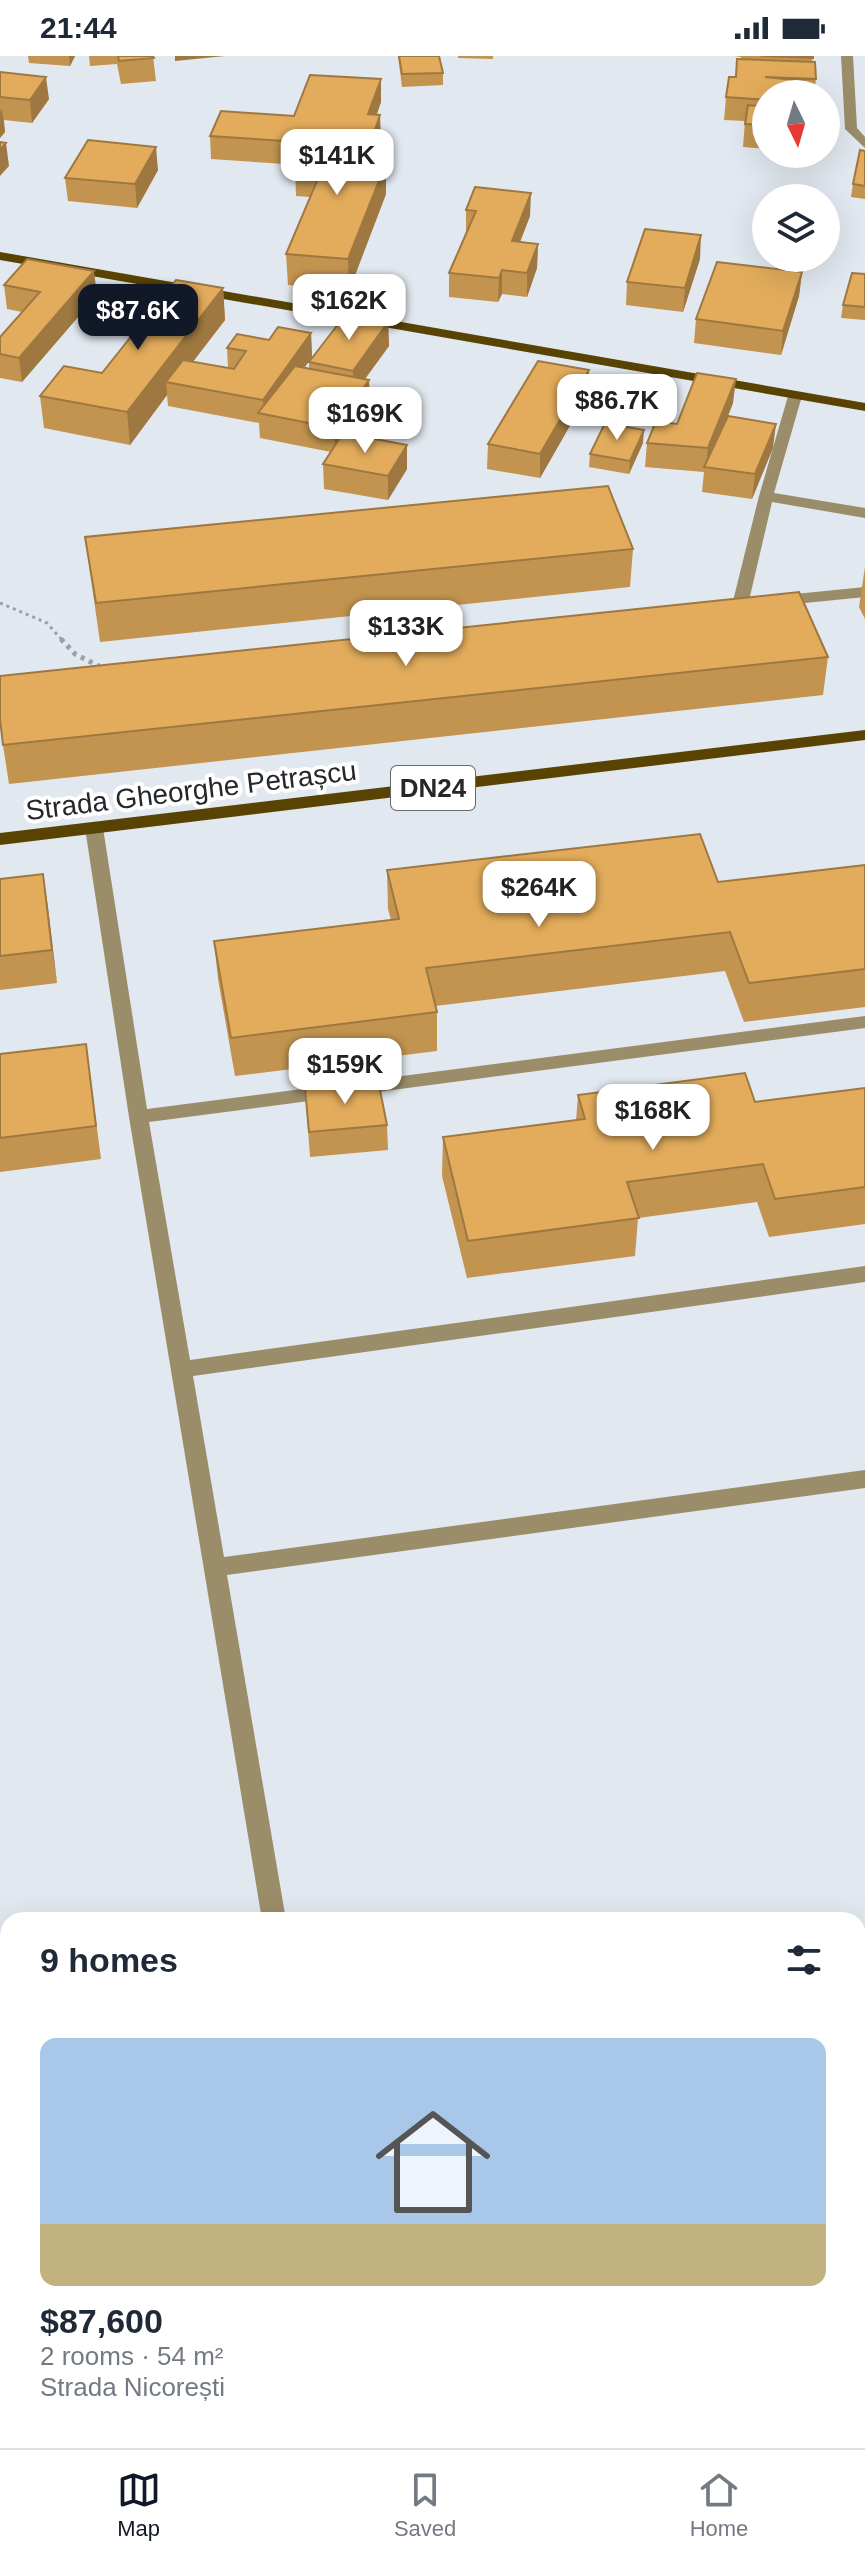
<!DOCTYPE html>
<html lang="en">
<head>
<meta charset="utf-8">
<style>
  :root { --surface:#fff; --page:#f6f6f7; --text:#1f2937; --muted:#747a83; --line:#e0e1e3; --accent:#111827 }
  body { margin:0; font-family:Arial,sans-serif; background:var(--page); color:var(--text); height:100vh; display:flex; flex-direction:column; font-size:30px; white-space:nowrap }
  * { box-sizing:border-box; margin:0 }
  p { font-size:26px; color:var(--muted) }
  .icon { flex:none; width:44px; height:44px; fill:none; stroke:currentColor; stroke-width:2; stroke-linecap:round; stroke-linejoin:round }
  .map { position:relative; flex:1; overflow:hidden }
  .sheet { position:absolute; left:0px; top:1856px; width:866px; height:536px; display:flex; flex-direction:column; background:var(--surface); border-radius:24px 24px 0 0; box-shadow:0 8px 32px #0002 }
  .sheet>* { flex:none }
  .needle { width:52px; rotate:175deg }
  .controls { position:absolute; left:752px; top:24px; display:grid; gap:16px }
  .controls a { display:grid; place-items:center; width:88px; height:88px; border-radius:50%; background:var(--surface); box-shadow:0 8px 32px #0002; font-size:40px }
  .price { position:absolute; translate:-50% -68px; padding:0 18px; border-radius:16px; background:#fff; color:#222; font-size:26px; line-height:52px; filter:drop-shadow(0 2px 4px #0008) }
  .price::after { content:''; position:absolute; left:50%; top:48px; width:24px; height:18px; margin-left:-12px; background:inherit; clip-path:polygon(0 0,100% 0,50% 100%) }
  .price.current { background:var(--accent); color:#fff }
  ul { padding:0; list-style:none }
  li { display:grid; align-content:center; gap:16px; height:424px; padding:0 40px }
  li span { display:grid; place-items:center; height:248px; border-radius:16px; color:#555 }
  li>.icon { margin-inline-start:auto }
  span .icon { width:144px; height:144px; fill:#fffc; stroke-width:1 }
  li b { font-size:34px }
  h2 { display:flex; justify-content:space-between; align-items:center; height:96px; padding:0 40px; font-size:34px }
  .status { display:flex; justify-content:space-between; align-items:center; height:56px; padding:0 40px; background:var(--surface); direction:ltr }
  .status svg { height:22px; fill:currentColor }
  .tab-bar { display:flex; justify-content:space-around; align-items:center; height:112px; border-top:2px solid var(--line); background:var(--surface); font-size:22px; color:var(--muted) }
  .tab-bar a { display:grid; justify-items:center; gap:4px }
  .tab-bar .current { color:var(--accent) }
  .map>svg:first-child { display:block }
</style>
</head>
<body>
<div class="status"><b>21:44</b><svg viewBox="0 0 49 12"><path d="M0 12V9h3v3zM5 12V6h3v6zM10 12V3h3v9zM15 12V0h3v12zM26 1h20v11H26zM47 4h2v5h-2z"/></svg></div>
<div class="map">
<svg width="865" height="2392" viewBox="0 0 865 2392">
  <rect width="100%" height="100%" fill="#e1e8ef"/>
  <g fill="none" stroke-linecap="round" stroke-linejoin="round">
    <!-- path-far1 -->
    <path stroke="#9ca1a7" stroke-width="3" stroke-dasharray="3 4" stroke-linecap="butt" d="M0,547L47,567L63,585"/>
    <!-- path -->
    <path stroke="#9ca1a7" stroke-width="5" stroke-dasharray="4 5" stroke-linecap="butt" d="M61,583L75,598L99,610"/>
    <!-- minor -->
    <path fill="#9b8d69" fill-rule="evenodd" d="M841,0H853L857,72L865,81V92L845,73Z
      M795,336L802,340L774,437L865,452V462L772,446L748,549L746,552H734L732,549L759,440L788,340Z
      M865,531V541L775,550L767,545L775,540Z
      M94,766L103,772L147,1053L865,960V972L149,1066L190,1304L865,1210V1226L193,1320L224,1501L865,1414V1432L227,1519L286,1864H262L129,1061L85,772Z
      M347,2384H375L377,2392H349Z"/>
    <!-- major -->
    <path fill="#584303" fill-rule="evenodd" d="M0,196L865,347V355L0,204Z
      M865,674V684L0,789V777Z"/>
  </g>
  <!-- wall -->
  <path fill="#c2944f" d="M28,0H75L70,10L29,7Z
    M89,0H153L156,25L121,28L117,8L90,10Z
    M398,0H439L443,17V29L402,31Z
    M458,0H493V3L458,2Z
    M734,0H813L812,6L816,23L814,38H766V93L743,91L745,65L724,64L726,41L735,21L737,3H741V1Z
    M0,16L49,43L32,67L4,64L5,76L0,82Z
    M381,46L376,59L381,82L378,89L386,138L349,235L288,229L286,198L310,141L296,140L295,109L298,103H288L285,108L211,103L210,80L294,60Z
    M865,95V143L851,141L853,128Z
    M158,114L137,152L68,145L65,122Z
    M466,154L530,160L520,186L538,188L537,212L527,241L502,238L498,246L449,241V217L466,177Z
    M700,203L683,256L626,249L627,226Z
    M802,216L799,240L781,299L694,287L696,263Z
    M865,218V264L841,262L843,249Z
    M4,229L97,239L22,326L0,322V281L22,256L7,253Z
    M223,232L225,264L193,305L228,312L227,292L311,277L312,301L304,311L309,312V306L388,266L389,290L365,323L370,348L348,378L407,389V413L388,444L324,433L323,408L331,396L260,382L259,367L168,350L167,339L130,389L44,372L40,340L102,317Z
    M589,314L588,338L540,422L487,413L488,388Z
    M733,347L728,360L773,392L752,443L702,436L704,416L645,411L647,387L677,368Z
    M643,387L629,418L589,411L590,398Z
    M85,481L633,493L630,531L100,586Z
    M865,511V563L859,551Z
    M828,601L823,639L9,728L3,689Z
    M865,809V951L744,966L725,915L435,950L437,956V995L235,1020L218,923L214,885L391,864L388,853L387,814L718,826Z
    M43,818L57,927L0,934V823Z
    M86,988L101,1103L0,1116V998Z
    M305,1032L387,1069L388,1094L310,1101Z
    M865,1032V1168L769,1181L757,1146L638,1162L635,1200L467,1222L442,1120L443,1081L576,1065L578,1039L755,1046Z"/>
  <!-- shaded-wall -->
  <path fill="#9e7840" d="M69,0H75L70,10Z
    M175,0H225L175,5Z
    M46,21L49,43L32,67L30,44Z
    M381,23V46L369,81L368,58Z
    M2,53L5,76L0,82V56Z
    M380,59L381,82L371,109V85Z
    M287,80L288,103L285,108L284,85Z
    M6,87L9,110L0,120V94Z
    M156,91L158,114L137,152L135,128Z
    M386,107V138L349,235L348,203Z
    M531,137L530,160L511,209L512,185Z
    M701,179L700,203L683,256L685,232Z
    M538,188L537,212L527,241V217Z
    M502,214V238L498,246L499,222Z
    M94,215L97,239L22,326L19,302Z
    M802,216L799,240L781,299L783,275Z
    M223,232L225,264L176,328L166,326L167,339L130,389L127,356Z
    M388,266L389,290L353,339V315Z
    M311,277L312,301L271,360L264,358L263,344Z
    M589,314L588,338L540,422V398Z
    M736,323L733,347L707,412H706L708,392Z
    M369,324L370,348L335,397L334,372Z
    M776,368L773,392L752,443L755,418Z
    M644,374L643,387L629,418L630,405Z
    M407,389V413L388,444V420Z
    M43,818L48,851L57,927L52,894Z"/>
  <!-- building -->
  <path fill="#e2ac5c" stroke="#9e7840" stroke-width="2" d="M118,0H153L154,2L119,5Z
    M399,0H439L443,17L402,18Z
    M761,0H813V2Z
    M737,3L815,6L816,23L765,21L805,25L804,38H766V44L726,41L729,21H736Z
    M0,16L46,21L30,44L0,41Z
    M310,19L381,23L368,58L380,59L371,85L287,80L284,85L210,80L221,55L294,60Z
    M748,49L766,51V69L745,68Z
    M306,83L380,89L386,107L348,203L286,198L323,111L295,109Z
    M88,84L156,91L135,128L65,122Z
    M0,86L6,87L0,94Z
    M860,94L865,95V130L853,128Z
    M475,131L531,137L512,185L538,188L527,217L502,214L499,222L449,217L476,155L466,154Z
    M645,173L701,179L685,232L627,226Z
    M27,203L94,215L19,302L0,298V281L40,236L4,229Z
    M717,206L802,216L783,275L696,263Z
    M852,217L865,218V251L843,249Z
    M176,224L223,232L127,356L40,340L64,310L102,317Z
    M346,258L388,266L353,315L309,306Z
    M278,271L311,277L263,344L166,326L183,304L234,313L246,295L227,292L237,278L269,284Z
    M538,305L589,314L540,398L488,388Z
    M295,310L369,324L334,372L258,357Z
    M697,317L736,323L708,392L647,387L656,365L677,368Z
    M728,360L776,368L755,418L704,411Z
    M605,367L644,374L630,405L590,398Z
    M343,377L407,389L388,420L323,408Z
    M608,430L633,493L96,547L85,481Z
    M799,536L828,601L3,689L0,663V620Z
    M700,778L718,826L865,809V913L749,927L730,876L426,912L437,956L231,982L214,885L399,863L387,814Z
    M43,818L52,894L0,900V823Z
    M86,988L96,1070L0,1082V998Z
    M745,1017L755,1046L865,1032V1131L775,1143L763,1108L627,1126L639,1162L468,1185L443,1081L585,1063L578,1039Z
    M378,1024L387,1069L309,1076L305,1032Z"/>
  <g text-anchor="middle" stroke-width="8" stroke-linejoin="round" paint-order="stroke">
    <!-- shield labels -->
    <rect fill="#fff" stroke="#66686a" stroke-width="2" x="391" y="710" width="84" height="44" rx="6"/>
    <g font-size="26" font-weight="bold" fill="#25272a">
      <text x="433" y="741">DN24</text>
    </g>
    <!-- street labels -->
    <g font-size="28" fill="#25272a" stroke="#fff">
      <text transform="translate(191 734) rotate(-7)" y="10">Strada Gheorghe Petrașcu</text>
    </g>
  </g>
</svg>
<div class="controls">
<a><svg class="needle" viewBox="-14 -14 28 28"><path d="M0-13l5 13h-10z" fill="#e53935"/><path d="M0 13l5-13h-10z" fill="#747a83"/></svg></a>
<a><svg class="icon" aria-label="layers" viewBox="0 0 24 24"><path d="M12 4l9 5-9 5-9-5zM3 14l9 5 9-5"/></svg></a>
</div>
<b class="price" style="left:337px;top:141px">$141K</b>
<b class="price" style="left:349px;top:286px">$162K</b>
<b class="price current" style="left:138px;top:296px">$87.6K</b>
<b class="price" style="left:617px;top:386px">$86.7K</b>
<b class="price" style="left:365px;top:399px">$169K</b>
<b class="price" style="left:406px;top:612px">$133K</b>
<b class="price" style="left:539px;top:873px">$264K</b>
<b class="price" style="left:345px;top:1050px">$159K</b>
<b class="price" style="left:653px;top:1096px">$168K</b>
<section class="sheet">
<h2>9 homes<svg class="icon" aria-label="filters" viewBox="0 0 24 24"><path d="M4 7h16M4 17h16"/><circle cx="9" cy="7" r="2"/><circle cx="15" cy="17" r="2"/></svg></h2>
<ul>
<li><span style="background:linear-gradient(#a9c7e8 75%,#c2b280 0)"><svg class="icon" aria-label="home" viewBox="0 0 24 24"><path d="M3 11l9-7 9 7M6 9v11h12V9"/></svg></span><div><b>$87,600</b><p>2 rooms · 54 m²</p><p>Strada Nicorești</p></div></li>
</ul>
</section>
</div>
<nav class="tab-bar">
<a class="current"><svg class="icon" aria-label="map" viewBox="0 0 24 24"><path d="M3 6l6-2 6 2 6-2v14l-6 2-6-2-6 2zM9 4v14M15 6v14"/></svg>Map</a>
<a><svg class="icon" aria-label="saved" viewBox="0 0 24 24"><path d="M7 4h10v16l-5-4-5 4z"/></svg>Saved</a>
<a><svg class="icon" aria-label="home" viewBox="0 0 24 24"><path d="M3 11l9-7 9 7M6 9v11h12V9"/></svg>Home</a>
</nav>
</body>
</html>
